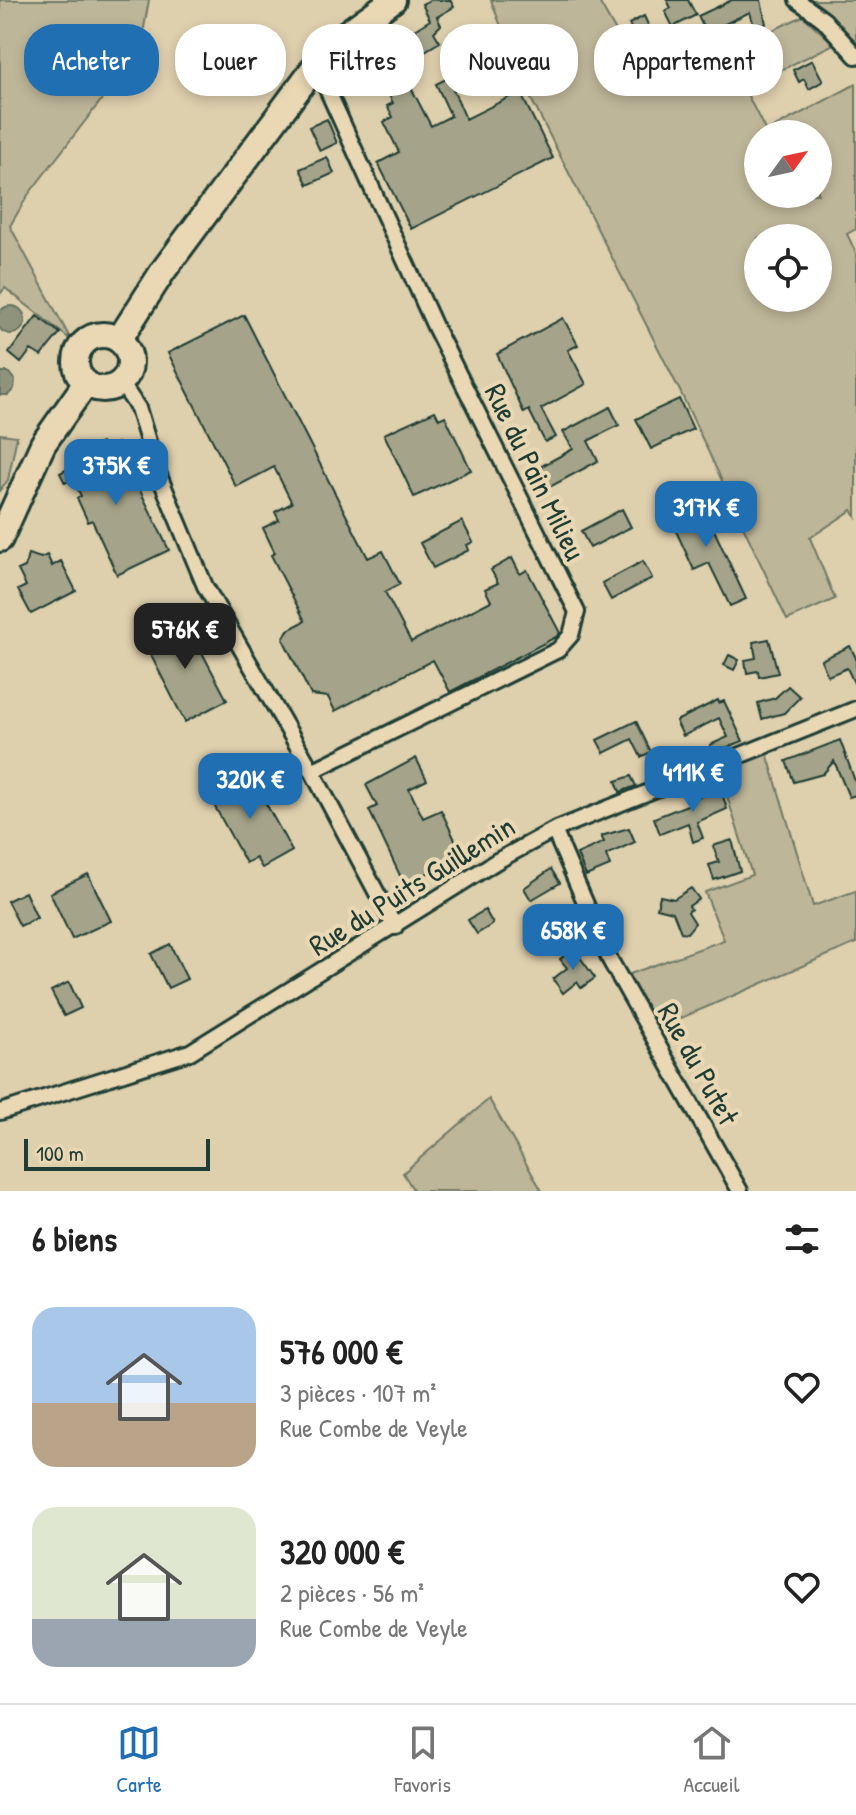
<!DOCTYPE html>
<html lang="fr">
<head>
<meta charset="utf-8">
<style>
  :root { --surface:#fff; --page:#f6f6f6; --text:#222; --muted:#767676; --line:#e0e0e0; --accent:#1f6fb2 }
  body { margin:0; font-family:"Patrick Hand",sans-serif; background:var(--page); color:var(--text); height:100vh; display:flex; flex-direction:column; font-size:30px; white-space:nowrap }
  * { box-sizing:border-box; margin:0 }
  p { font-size:26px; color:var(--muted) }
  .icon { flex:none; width:44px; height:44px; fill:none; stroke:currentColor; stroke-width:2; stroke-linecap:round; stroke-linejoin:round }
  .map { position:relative; height:1191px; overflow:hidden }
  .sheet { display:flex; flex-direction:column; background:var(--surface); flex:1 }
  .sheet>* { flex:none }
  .guide { position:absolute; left:24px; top:24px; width:808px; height:72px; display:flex; gap:16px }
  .needle { width:52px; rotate:57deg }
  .buttons { position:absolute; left:744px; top:120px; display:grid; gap:16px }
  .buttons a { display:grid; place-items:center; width:88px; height:88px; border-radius:50%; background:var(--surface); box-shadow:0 4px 12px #0003; font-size:40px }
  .scale { position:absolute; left:24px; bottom:20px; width:186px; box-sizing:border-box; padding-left:8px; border:4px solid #1f3d34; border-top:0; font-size:22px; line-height:28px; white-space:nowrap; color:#1f3d34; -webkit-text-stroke:6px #ead8b5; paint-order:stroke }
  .price { position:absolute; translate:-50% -68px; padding:0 18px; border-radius:16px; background:var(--accent); color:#fff; font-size:26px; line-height:52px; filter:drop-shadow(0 2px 4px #0008) }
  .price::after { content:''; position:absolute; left:50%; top:48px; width:24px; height:18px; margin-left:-12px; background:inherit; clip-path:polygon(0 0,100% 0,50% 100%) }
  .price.on { background:#222; color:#fff }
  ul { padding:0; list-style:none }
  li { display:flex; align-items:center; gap:24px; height:200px; padding:0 32px }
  li span { display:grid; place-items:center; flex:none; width:224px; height:160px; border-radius:24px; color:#555 }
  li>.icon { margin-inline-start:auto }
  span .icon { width:96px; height:96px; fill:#fffc; stroke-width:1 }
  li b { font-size:34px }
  h2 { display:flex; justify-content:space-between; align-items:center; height:96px; padding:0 32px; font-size:34px }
  .chip { padding:0 28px; border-radius:32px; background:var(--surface); box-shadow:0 4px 12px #0003; font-size:28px; line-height:72px }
  .chip.on { background:var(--accent); color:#fff }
  .tabs { display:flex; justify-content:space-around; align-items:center; height:112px; border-top:2px solid var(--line); background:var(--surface); font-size:22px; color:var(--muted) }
  .tabs a { display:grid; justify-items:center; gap:4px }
  .tabs .on { color:var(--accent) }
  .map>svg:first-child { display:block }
</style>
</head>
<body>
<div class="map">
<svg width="856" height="1191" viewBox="0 0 856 1191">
  <rect width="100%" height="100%" fill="#decfad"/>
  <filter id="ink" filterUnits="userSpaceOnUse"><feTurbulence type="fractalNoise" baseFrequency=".0125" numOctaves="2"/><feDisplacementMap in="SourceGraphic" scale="16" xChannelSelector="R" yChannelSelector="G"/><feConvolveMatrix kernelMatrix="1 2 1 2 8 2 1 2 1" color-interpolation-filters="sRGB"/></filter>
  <g filter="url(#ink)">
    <!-- green -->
    <path fill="#beb699" stroke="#6e7a66" stroke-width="2" fill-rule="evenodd" d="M0,0H149L140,50L28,195L10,226L71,340L5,288L0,294Z
      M491,0H598L626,49L646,43L666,80L803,16L834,44L744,88L766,132L856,84V229L847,234L856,253V517L852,510L810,538L835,599L787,620L680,391L521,79ZM758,134H818V194H758ZM758,238H818V298H758Z
      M812,0H856V41Z
      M0,434L17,436L8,480L0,490Z
      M767,753L813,906L856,891V943L660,1027L627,975L724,940L705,892L752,875L719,771Z
      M489,1099L542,1191H414L403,1173Z"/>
    <!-- water -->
    <path fill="#8f937b" stroke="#62715f" stroke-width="2" d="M-3 320a14 14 0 1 1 28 0a14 14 0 1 1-28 0Z
      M0,372H8L15,380L14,389L8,395H0Z"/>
    <!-- building -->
    <path fill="#a5a48a" stroke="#1f3d34" stroke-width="2" d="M430,0H450L454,7L437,17L441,25L434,32L440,42L413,58L403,37L430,20L422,4Z
      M667,0H688L696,15L673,27L665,11L671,8Z
      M732,0H761L766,24L755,30L750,12L706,33L698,16Z
      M644,16L649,27L634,34L629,24Z
      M812,60L823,81L809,89L804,79L799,82L793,70Z
      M397,61L431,126L451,116L436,84L448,78L466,119L520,92L553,158L411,229L378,163L399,152L384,122L393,117L387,106L393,103L377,71Z
      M327,119L337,143L320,151L309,127Z
      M327,157L334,173L308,185L300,169Z
      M244,315L368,558L383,551L400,584L385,592L411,642L491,601L485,589L498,583L491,570L512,558L520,574L527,570L560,633L556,637L450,692L433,660L335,711L328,697L311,695L283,639L288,630L305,621L271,555L275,553L263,528L279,520L275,512L292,503L274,467L236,487L168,353Z
      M37,316L60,333L41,356L31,350L21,363L9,353Z
      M563,318L578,345L568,350L586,384L541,409L556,437L545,442L529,410L524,413L497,354Z
      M679,399L693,429L651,449L636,419Z
      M610,407L619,425L588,441L598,461L548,488L538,468L573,449L563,432Z
      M435,411L439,419L445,416L471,470L414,497L384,434Z
      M101,443L104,449L117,443L169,550L117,575L92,520L88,522L77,498L81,496L73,479L65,483L60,473L80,463L76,455Z
      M701,502L746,599L730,606L709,563L694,570L669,516Z
      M622,509L631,527L590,548L581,531Z
      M462,521L473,542L467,545L469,550L433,568L420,543Z
      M28,554L41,558L47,555L52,566L61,561L76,591L31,614L18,590L26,586L18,570L25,567Z
      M643,561L652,578L611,600L602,583Z
      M185,620L227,700L185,722L144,642Z
      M769,639L778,673L759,677L758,671L747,673L745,660L756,658L753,642Z
      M850,646L856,658V687L847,668L828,676L821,660Z
      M729,655L739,660L734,670L724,665Z
      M788,686L800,697L784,713L762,719L758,703L775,698Z
      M718,700L719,703L724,701L743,741L713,753L710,745L728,737L719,718L683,736L676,721Z
      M636,721L651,752L641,757L632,739L604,753L597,740Z
      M840,740L856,784V795L849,797L834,761L823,774L794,782L786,761Z
      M416,758L427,780L409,789L423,818L441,810L463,857L404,884L369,810L377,806L366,785Z
      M246,767L292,851L262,868L256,858L246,863L210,798L230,787L226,779Z
      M631,776L636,786L620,792L616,781Z
      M721,790L727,809L697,822L703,838L693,842L688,823L660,834L654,818L690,804L688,800Z
      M629,828L635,842L606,855L610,866L586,876L577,854L604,842L601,836Z
      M732,840L740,871L714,880L709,865L719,862L713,846Z
      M551,869L560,883L531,900L524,888Z
      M88,874L111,921L72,939L50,893Z
      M691,888L699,899L689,906L691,909L688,912L695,923L687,933L681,932L673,912L657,908L660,896L674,899Z
      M25,892L37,918L20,926L7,901Z
      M485,910L493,924L477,934L468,920Z
      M567,914L578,933L566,941L562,935L548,943L541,930Z
      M170,944L187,979L168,988L151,954Z
      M574,949L595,978L581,988L577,982L563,993L553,979L567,968L560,959Z
      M69,982L81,1008L64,1016L51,991Z"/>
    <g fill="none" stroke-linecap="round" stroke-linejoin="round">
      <defs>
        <path id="street" d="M797,0L824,20L856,56
          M121,383L138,408L156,468L205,586L312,771L395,927
          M312,771L558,650L571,635L577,612L436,329L316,65
          M554,830L610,960L740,1191
          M0,1112L190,1052L497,861L554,830L856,709"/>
        <path id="primary" d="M76 362a27 27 0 1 1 54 0a27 27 0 1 1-54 0Z
          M119,340L163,271L316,65L336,41L393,0
          M0,539L43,444L86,383"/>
      </defs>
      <!-- street casing -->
      <use href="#street" stroke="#1f3d34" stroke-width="20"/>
      <!-- primary casing -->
      <use href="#primary" stroke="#1f3d34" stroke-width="30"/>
      <!-- street -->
      <use href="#street" stroke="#ead8b5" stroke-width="14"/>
      <!-- primary -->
      <use href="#primary" stroke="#ead8b5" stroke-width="24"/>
    </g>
  </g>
  <g text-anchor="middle" stroke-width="8" stroke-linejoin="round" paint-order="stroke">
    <!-- street labels -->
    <g font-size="30" fill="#1f3d34" stroke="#ead8b5">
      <text transform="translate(535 472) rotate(64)" y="10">Rue du Pain Milieu</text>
      <text transform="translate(412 886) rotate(-32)" y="10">Rue du Puits Guillemin</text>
      <text transform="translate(698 1064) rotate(61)" y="10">Rue du Putet</text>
    </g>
  </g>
</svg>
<div class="buttons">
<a><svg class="needle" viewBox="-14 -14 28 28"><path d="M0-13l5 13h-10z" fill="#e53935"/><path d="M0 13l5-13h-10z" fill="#767676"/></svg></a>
<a><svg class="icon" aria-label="locate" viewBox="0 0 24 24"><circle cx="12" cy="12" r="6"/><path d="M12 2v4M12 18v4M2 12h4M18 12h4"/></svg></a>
</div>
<div class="scale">100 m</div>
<b class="price" style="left:116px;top:507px">375K €</b>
<b class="price" style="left:706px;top:549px">317K €</b>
<b class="price on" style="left:185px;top:671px">576K €</b>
<b class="price" style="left:693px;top:814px">411K €</b>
<b class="price" style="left:250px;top:821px">320K €</b>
<b class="price" style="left:573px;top:972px">658K €</b>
<div class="guide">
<a class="chip on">Acheter</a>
<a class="chip">Louer</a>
<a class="chip">Filtres</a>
<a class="chip">Nouveau</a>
<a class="chip">Appartement</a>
</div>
</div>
<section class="sheet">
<h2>6 biens<svg class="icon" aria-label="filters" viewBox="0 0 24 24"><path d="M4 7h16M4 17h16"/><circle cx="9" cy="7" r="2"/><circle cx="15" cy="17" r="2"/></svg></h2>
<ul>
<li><span style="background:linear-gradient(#a9c7e8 60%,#b9a48a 0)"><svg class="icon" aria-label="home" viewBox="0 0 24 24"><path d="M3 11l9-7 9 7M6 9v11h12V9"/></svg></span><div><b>576 000 €</b><p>3 pièces · 107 m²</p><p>Rue Combe de Veyle</p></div><svg class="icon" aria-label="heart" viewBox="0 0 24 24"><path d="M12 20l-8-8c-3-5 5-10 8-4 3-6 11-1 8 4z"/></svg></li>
<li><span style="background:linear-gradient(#dfe7d0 70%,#9aa5b1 0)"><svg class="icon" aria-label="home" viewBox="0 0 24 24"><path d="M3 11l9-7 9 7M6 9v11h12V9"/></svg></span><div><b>320 000 €</b><p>2 pièces · 56 m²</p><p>Rue Combe de Veyle</p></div><svg class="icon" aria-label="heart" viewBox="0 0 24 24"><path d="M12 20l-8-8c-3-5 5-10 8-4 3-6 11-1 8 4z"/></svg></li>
</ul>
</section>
<nav class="tabs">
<a class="on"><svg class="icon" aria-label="map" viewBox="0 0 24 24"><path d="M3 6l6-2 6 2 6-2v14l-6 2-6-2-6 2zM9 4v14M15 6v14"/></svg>Carte</a>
<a><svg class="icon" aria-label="saved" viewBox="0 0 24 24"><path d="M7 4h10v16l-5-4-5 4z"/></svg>Favoris</a>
<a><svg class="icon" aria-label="home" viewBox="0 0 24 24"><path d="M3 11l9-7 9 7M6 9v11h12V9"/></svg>Accueil</a>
</nav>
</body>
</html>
